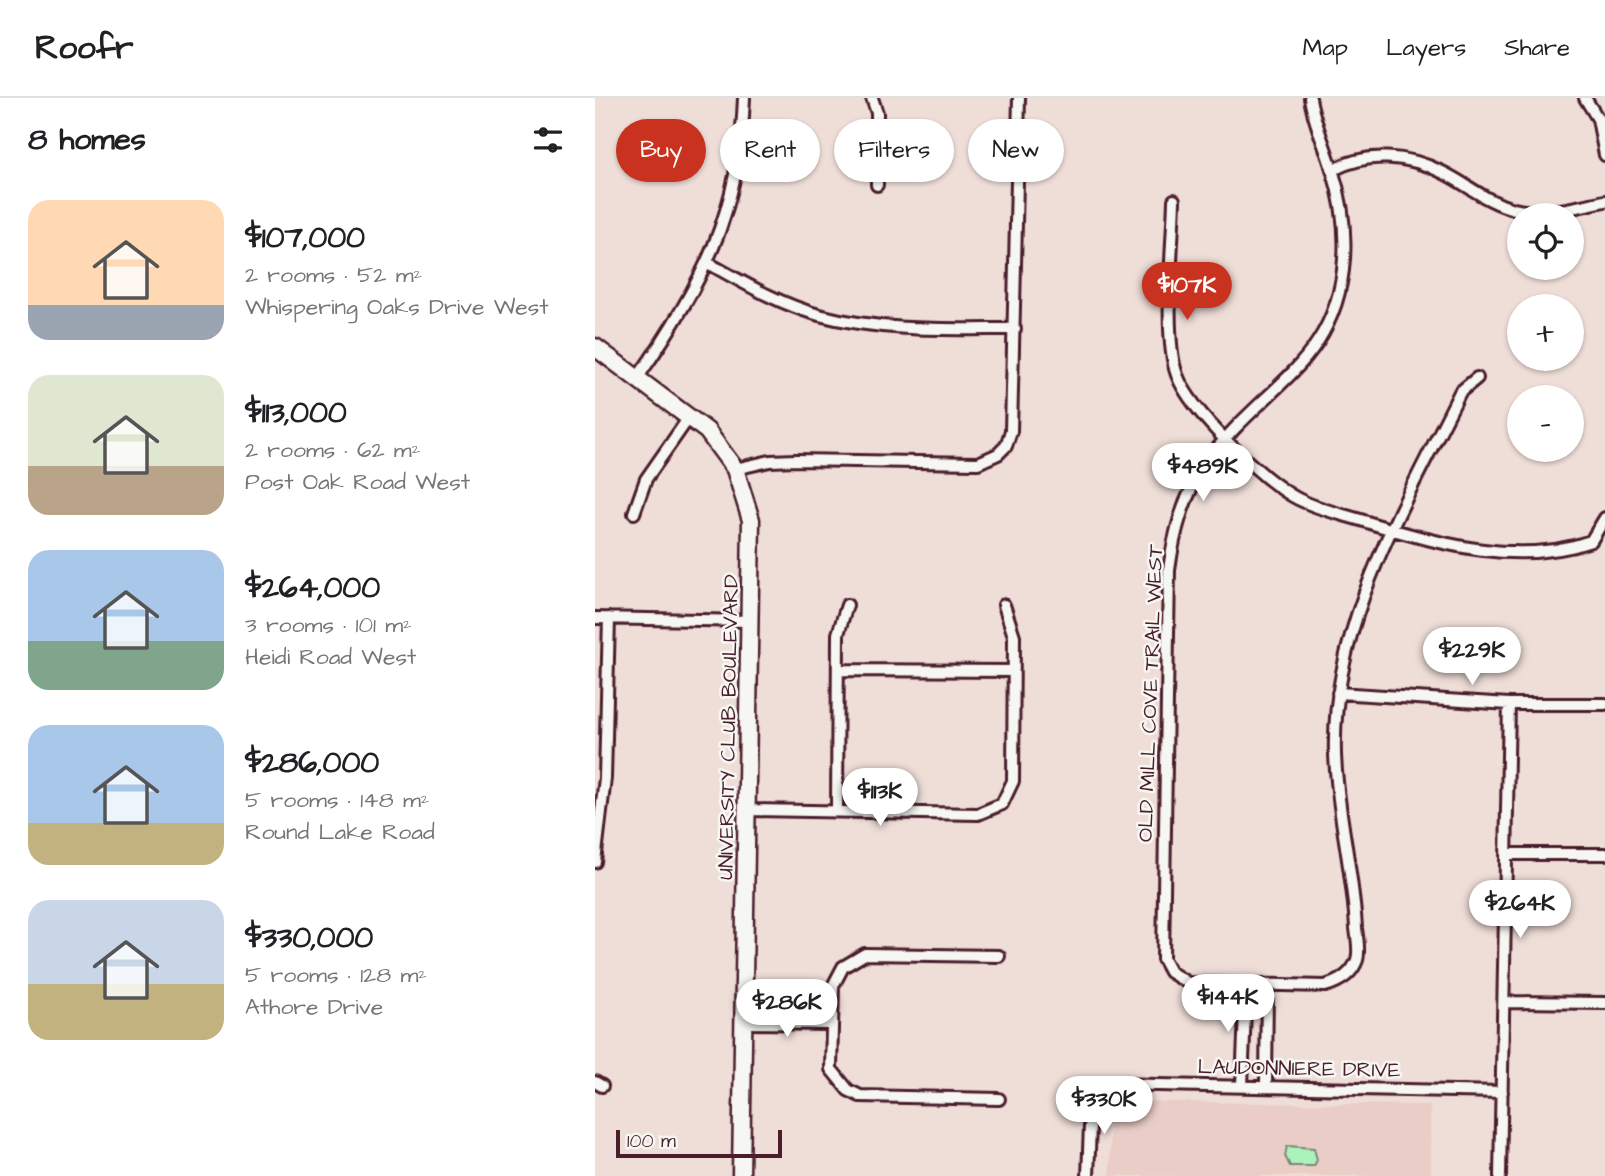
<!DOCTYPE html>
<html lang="en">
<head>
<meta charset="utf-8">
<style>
  :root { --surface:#fff; --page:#f2f2f2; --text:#202124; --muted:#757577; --line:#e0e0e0; --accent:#c8321e }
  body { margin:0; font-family:"Architects Daughter",sans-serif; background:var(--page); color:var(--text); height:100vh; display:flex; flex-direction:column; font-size:26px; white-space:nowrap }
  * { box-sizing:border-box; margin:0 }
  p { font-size:23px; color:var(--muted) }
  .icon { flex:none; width:38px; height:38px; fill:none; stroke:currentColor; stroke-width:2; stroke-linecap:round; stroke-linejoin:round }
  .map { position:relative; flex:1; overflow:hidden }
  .sheet { display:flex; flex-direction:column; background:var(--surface); width:595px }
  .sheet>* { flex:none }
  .guide { position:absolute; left:21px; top:21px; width:665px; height:63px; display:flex; gap:14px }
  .fabs { position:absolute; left:912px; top:105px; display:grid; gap:14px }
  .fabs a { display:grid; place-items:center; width:77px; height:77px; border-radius:50%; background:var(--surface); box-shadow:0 2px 5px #0004; font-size:35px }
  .scale { position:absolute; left:21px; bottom:18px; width:166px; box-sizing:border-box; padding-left:7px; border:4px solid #4a1f2b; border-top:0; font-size:19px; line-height:24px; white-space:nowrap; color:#4a1f2b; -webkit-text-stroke:5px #f6f6f2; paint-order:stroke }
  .price { position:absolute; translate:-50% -60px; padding:0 16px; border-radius:24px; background:#fff; color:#222; font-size:23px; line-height:46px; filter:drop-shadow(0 2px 4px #0008) }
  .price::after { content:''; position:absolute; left:50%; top:42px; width:21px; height:16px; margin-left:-10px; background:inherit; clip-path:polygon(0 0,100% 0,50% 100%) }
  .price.on { background:var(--accent); color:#fff }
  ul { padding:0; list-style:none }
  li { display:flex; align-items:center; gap:21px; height:175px; padding:0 28px }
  li span { display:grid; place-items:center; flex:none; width:196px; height:140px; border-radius:21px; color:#555 }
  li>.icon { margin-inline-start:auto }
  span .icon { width:84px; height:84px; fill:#fffc; stroke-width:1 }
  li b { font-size:30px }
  h2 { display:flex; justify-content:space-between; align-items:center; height:84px; padding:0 28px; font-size:30px }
  .tag { padding:0 24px; border-radius:32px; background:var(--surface); box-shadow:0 2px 5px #0004; font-size:24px; line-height:63px }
  .tag.on { background:var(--accent); color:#fff }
  header { display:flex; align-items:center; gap:42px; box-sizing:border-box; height:98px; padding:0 35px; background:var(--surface); border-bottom:2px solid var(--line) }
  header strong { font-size:33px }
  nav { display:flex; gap:38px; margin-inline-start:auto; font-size:24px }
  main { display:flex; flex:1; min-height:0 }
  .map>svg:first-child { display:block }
</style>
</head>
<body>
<header>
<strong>Roofr</strong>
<nav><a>Map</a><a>Layers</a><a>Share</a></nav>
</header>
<main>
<section class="sheet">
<h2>8 homes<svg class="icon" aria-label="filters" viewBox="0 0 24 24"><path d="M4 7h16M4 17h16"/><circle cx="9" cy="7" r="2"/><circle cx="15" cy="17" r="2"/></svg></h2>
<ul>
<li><span style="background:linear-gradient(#ffd9b3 75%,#9aa5b1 0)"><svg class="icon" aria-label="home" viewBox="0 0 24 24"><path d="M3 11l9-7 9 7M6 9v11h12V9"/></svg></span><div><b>$107,000</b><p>2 rooms · 52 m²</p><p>Whispering Oaks Drive West</p></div></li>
<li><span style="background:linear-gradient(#dfe7d0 65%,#b9a48a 0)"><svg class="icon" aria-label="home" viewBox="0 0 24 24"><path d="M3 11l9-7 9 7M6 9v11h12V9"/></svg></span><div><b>$113,000</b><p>2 rooms · 62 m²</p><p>Post Oak Road West</p></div></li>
<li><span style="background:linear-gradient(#a9c7e8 65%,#7fa58c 0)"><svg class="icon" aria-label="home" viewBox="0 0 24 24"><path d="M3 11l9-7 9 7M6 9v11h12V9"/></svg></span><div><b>$264,000</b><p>3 rooms · 101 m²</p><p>Heidi Road West</p></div></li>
<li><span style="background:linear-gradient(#a9c7e8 70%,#c2b280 0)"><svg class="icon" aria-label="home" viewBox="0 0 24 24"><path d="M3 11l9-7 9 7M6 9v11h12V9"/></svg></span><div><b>$286,000</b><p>5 rooms · 148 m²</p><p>Round Lake Road</p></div></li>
<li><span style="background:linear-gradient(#c9d6e8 60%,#c2b280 0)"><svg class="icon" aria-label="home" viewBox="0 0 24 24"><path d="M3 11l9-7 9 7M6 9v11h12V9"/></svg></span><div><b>$330,000</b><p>5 rooms · 128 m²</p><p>Athore Drive</p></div></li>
</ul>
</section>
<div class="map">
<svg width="1010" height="1078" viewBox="0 0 1010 1078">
  <rect width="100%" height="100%" fill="#efded8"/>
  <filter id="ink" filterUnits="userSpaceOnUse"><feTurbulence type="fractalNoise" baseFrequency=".0143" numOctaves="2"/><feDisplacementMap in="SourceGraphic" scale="14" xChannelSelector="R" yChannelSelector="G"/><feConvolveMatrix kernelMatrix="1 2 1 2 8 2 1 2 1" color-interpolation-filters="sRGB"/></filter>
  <g filter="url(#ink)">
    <!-- built -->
    <path fill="#eacdc6" d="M515,1003L835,1007L836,1078H515Z"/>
    <!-- green -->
    <path fill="#acf2bd" stroke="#7b8874" stroke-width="2" d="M692,1048L719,1050L722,1062L719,1068H695L690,1058Z"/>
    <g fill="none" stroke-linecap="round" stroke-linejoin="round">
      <defs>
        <path id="street" d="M277,0L282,15V87
          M715,0C719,25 730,47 737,71C746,99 751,132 749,161C742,269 663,289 610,367C588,399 579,435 574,472L568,861L575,874L593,885L730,888C744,884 757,876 762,862C765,852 762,840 761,830C758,772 742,715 740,656C736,525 809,408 865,294L882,280
          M990,0L1003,21L1010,57
          M738,72C772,53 813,57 847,74C872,86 891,104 919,111C949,119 980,109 1010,103
          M579,102C578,146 568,239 582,277C596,314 668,383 703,401C727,413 752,417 778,426C847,447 925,468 996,443L1010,420
          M113,165C149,185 184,206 224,217C288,234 355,231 420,231
          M43,279C107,188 145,114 149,0
          M140,371L175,363L201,362L383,365L403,356L411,348L416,333L424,0
          M39,415L51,381L95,318
          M0,520L156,523
          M243,572L418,573
          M743,595L914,606H1010
          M152,712L383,716L407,706L418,683L419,538L409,507
          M242,713L243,536L252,507
          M911,756H1010
          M0,764L10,680L14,520
          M909,904L1010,905
          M149,925L236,926
          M0,984L7,988
          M647,988L651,887
          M671,988L672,887
          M404,1001L265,998L253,992L236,971L238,888L248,869L270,856L404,858
          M493,1078L496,1002L502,991L515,986L907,994
          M905,1078L914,606"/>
        <path id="secondary" d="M0,249L112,333L140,371L156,422L146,1078"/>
      </defs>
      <!-- street casing -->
      <use href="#street" stroke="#4a1f2b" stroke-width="16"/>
      <!-- secondary casing -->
      <use href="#secondary" stroke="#4a1f2b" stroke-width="21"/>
      <!-- street -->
      <use href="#street" stroke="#f6f6f2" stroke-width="10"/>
      <!-- secondary -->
      <use href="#secondary" stroke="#f6f6f2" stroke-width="16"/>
    </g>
  </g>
  <g text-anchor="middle" stroke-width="5" stroke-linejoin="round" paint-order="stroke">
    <!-- street labels -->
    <g font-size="21" fill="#4a1f2b" stroke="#f6f6f2">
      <text transform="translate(555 595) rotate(-88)" y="7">OLD MILL COVE TRAIL WEST</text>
      <text transform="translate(133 629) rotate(-89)" y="7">UNIVERSITY CLUB BOULEVARD</text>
      <text transform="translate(704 970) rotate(1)" y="7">LAUDONNIERE DRIVE</text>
    </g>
  </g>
</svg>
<div class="fabs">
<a><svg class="icon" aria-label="locate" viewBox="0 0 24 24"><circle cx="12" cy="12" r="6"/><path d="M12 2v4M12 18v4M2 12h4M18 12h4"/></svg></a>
<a>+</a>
<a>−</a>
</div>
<div class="scale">100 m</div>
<b class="price on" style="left:592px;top:224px">$107K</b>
<b class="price" style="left:608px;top:405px">$489K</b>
<b class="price" style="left:877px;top:589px">$229K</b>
<b class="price" style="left:285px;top:730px">$113K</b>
<b class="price" style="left:925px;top:842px">$264K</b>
<b class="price" style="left:633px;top:936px">$144K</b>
<b class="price" style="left:192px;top:941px">$286K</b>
<b class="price" style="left:509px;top:1038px">$330K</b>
<div class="guide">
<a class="tag on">Buy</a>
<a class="tag">Rent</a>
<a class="tag">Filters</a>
<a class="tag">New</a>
</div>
</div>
</main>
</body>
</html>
